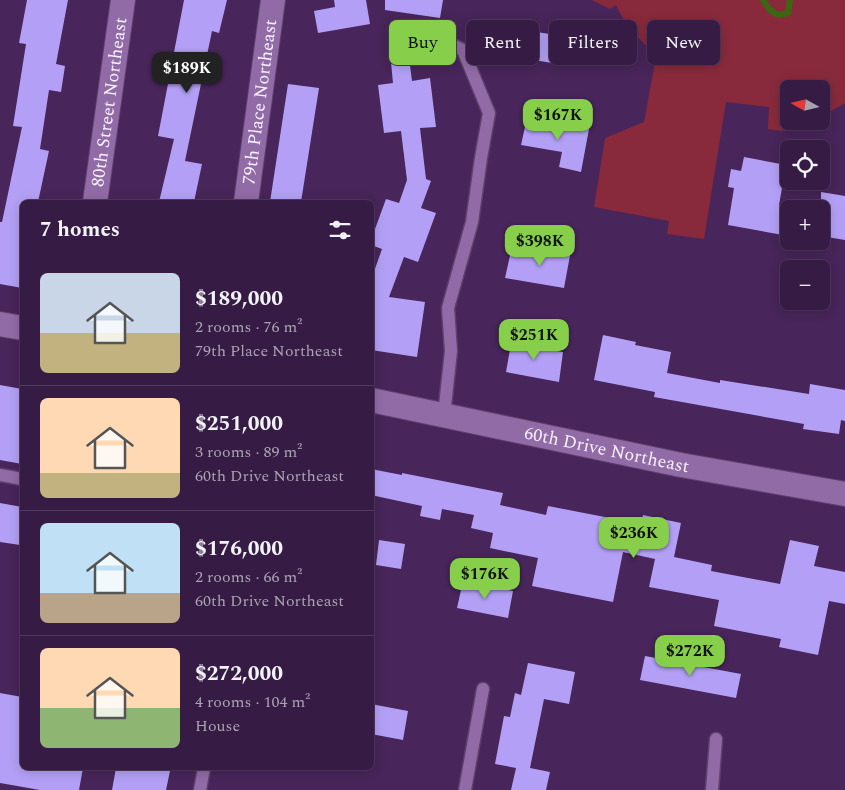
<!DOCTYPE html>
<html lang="en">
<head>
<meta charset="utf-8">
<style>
  :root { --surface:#361c44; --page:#3d254b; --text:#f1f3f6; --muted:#aaa1b2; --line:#503a5d; --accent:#87cf4a }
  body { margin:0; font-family:Spectral,serif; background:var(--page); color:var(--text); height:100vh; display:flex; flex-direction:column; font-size:19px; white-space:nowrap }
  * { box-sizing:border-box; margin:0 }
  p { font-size:16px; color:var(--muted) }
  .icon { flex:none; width:28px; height:28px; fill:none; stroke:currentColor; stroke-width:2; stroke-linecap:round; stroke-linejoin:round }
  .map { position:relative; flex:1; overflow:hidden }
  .details { position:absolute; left:20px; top:200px; width:354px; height:570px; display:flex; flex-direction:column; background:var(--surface); border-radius:8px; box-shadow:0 2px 12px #0003,0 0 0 1px var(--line) }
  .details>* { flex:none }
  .banner { position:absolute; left:389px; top:20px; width:381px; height:45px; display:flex; gap:10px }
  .needle { width:32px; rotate:278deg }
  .fabs { position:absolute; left:780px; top:80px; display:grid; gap:10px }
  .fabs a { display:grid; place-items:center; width:50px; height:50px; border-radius:8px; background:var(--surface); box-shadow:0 2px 12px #0003,0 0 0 1px var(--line); font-size:25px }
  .price { position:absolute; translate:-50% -42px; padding:0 11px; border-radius:10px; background:var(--accent); color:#111; font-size:16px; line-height:32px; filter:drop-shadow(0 1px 2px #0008) }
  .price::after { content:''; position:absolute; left:50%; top:30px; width:15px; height:11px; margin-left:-8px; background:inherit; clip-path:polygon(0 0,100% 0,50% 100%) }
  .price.active { background:#222; color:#fff }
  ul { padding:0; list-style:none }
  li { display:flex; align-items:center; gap:15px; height:125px; padding:0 20px }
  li+li { border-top:1px solid var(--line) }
  li span { display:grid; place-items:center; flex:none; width:140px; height:100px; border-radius:8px; color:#555 }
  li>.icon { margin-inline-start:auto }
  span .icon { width:60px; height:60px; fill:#fffc; stroke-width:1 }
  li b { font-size:21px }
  h2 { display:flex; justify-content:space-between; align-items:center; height:60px; padding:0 20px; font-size:21px }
  .tag { padding:0 18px; border-radius:8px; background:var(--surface); box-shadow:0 2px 12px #0003,0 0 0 1px var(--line); font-size:18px; line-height:45px }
  .tag.active { background:var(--accent); color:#111 }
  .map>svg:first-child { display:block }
</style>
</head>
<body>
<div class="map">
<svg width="845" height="790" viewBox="0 0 845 790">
  <rect width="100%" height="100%" fill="#48255a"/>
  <!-- green -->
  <path fill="#882a3c" d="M592,0H845V103L821,117V89H789V121H812C794,130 788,133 768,129L769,107L726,102L704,239L667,234L669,221L594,207L605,138L644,122L656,57L626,24L616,5L610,9Z"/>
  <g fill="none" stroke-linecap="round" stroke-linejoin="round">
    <!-- stream -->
    <path stroke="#3c6711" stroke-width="6" d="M763,0L770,10L778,15L788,13L790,0"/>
  </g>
  <!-- building -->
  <path fill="#b3a0f6" d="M27,0H68L56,64L65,66L61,92L49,90L40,149L49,151L38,202H22V288L0,284V222H2L22,127L13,126L26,44L19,43Z
    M184,0H227L219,33L212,31L185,161L202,164L194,202H159L174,139L158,136Z
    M334,0H366L370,24L318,33L314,11L335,7Z
    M385,0H443L440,18L385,10Z
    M512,28L562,36L558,64L516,57L518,48L509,47Z
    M408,50L412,81L430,78L436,127L420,128L426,179L431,181L421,208L436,213L418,262L404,257L389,297L425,302L417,357L371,350V280L382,249L371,245V240L386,199L399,203L407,180L401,131L384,133L378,85L393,83L390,52Z
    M288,84L319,88L301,202H270Z
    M527,118L589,129L581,172L559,167L562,152L521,145Z
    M744,157L786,165L779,205L788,206L783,235L728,225L734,188L728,187L731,169L741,171Z
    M821,192L845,196V240L821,236Z
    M550,246L571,250L564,288L505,278L511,251L547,257Z
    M603,335L636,342L635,345L671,352L667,373L720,383V380L809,394L810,384L845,390V421L841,420L839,434L803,429L804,424L654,397L655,392L594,380Z
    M512,338L539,342L538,348L563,352L559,382L506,372Z
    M0,385L22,389V464L0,460Z
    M371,469L402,475V473L503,493L500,505L546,515L548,506L641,524L643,515L681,523L674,557L712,565L711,571L780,584L790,540L819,546L814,566L845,572V604L829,601L818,655L779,647L781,639L714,626L719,600L649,587L655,559L623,552L613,602L532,586L538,558L490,548L493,533L471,528L474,515L442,509L440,520L420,516L422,506L371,495Z
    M0,503L22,507V534L20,545L0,542Z
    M379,540L405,544L401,569L376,565Z
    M463,581L513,591L508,618L457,608Z
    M645,656L741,674L736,698L640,680Z
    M528,663L575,672L569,704L544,699L530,768L550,772L546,790H511L516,768L495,764L504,716L510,717L515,693L521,695Z
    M0,693L22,697V768H83L79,790H40L0,783Z
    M371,704L408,711L403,740L371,734Z
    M116,768H152L170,771L166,790H112Z"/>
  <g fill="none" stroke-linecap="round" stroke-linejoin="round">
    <defs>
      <path id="service" d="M437,37L463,50L489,113L481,158L472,222L448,308L451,351L444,415
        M0,475L22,479
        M200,790L204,768
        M465,790L483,689
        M712,790L716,739"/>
      <g id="minor">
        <path id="s1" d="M95,202L123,0"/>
        <path id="s2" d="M246,202L273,0"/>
        <path d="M0,324L22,328"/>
        <path id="s3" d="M371,400L681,465L845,494"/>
      </g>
    </defs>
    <!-- service casing -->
    <use href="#service" stroke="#5e406c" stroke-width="15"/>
    <!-- minor casing -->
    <use href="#minor" stroke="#5e406c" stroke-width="26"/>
    <!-- service -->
    <use href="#service" stroke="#916ba6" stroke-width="12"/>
    <!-- minor -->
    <use href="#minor" stroke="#916ba6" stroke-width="24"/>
  </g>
  <g text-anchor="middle" stroke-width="5" stroke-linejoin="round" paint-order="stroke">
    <!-- street labels -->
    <g font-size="18" fill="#f8f0fd" stroke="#48255a">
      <text dy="6" stroke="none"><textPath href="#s1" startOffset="101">80th Street Northeast</textPath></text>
      <text dy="6" stroke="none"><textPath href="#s2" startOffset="101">79th Place Northeast</textPath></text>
      <text dy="6" stroke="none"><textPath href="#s3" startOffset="241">60th Drive Northeast</textPath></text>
    </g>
  </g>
</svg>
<div class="fabs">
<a><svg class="needle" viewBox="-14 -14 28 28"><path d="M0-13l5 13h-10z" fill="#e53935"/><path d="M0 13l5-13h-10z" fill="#aaa1b2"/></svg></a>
<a><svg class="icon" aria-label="locate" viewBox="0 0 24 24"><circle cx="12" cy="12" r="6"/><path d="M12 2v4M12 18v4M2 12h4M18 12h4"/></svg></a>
<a>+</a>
<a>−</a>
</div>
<b class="price active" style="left:187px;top:94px">$189K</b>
<b class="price" style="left:558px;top:141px">$167K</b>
<b class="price" style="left:540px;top:267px">$398K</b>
<b class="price" style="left:534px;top:361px">$251K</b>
<b class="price" style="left:634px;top:559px">$236K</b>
<b class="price" style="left:485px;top:600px">$176K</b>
<b class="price" style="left:690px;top:677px">$272K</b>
<div class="banner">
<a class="tag active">Buy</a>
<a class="tag">Rent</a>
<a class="tag">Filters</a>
<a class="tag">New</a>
</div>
<section class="details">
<h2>7 homes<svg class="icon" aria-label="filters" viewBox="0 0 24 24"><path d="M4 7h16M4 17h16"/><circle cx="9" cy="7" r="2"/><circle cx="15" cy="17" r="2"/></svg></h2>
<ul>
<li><span style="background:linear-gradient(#c9d6e8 60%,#c2b280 0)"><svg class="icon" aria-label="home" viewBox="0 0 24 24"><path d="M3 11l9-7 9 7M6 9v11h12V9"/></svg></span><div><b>$189,000</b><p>2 rooms · 76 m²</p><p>79th Place Northeast</p></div></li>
<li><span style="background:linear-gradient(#ffd9b3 75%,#c2b280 0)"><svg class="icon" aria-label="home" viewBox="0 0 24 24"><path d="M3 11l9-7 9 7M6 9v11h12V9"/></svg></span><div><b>$251,000</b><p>3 rooms · 89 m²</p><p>60th Drive Northeast</p></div></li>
<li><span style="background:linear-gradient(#bfe0f5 70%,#b9a48a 0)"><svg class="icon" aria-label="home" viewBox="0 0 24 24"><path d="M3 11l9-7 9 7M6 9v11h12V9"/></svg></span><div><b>$176,000</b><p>2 rooms · 66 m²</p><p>60th Drive Northeast</p></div></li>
<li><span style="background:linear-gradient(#ffd9b3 60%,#8fb573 0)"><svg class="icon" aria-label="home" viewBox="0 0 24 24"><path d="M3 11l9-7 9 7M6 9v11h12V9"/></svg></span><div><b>$272,000</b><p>4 rooms · 104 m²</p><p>House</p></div></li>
</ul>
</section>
</div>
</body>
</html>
